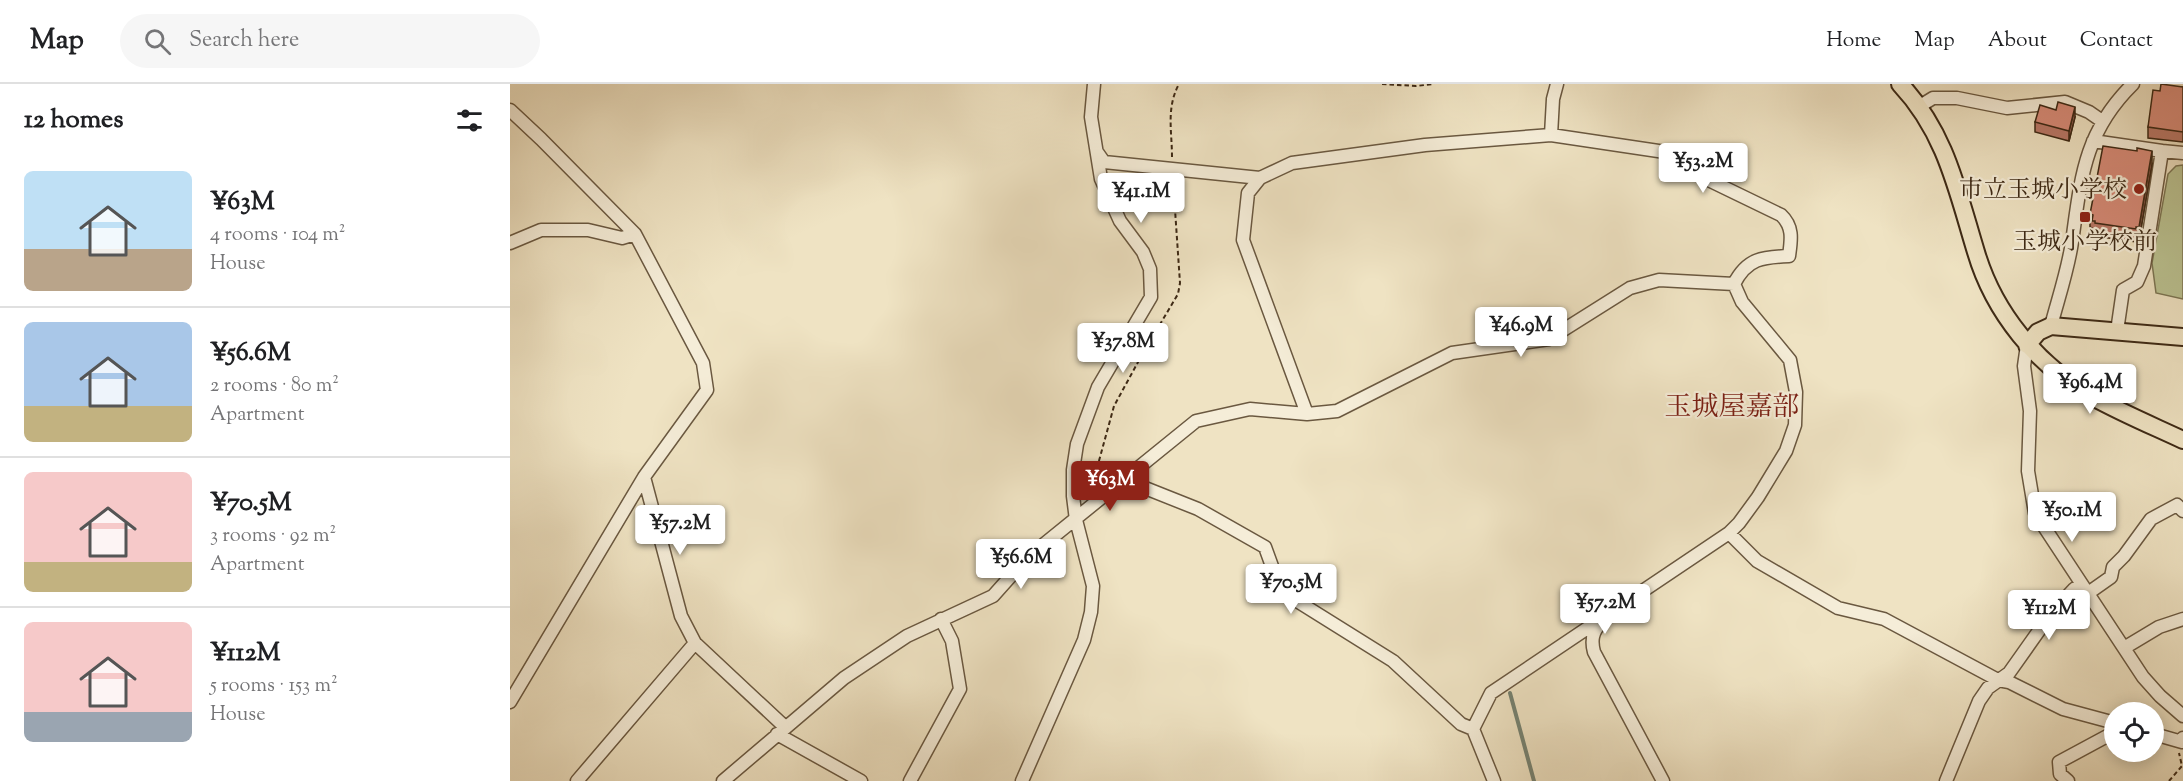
<!DOCTYPE html>
<html lang="en">
<head>
<meta charset="utf-8">
<style>
  :root { --surface:#fff; --page:#f6f6f6; --text:#202124; --muted:#757577; --line:#e0e0e0; --accent:#8f2418 }
  body { margin:0; font-family:"Sorts Mill Goudy","Noto Serif JP",serif; background:var(--page); color:var(--text); height:100vh; display:flex; flex-direction:column; font-size:22px; white-space:nowrap }
  * { box-sizing:border-box; margin:0 }
  p { font-size:20px; color:var(--muted) }
  .icon { flex:none; width:33px; height:33px; fill:none; stroke:currentColor; stroke-width:2; stroke-linecap:round; stroke-linejoin:round }
  .map { position:relative; flex:1; overflow:hidden }
  .sheet { display:flex; flex-direction:column; background:var(--surface); width:510px }
  .sheet>* { flex:none }
  .tools { position:absolute; left:1594px; top:618px; display:grid; gap:12px }
  .tools a { display:grid; place-items:center; width:60px; height:60px; border-radius:50%; background:var(--surface); box-shadow:0 3px 15px #0003; font-size:30px }
  .price { position:absolute; translate:-50% -51px; padding:0 14px; border-radius:6px; background:#fff; color:#222; font-size:20px; line-height:39px; filter:drop-shadow(0 2px 3px #0008) }
  .price::after { content:''; position:absolute; left:50%; top:36px; width:18px; height:14px; margin-left:-9px; background:inherit; clip-path:polygon(0 0,100% 0,50% 100%) }
  .price.selected { background:var(--accent); color:#fff }
  ul { padding:0; list-style:none }
  li { display:flex; align-items:center; gap:18px; height:150px; padding:0 24px }
  li+li { border-top:2px solid var(--line) }
  li span { display:grid; place-items:center; flex:none; width:168px; height:120px; border-radius:9px; color:#555 }
  li>.icon { margin-inline-start:auto }
  span .icon { width:72px; height:72px; fill:#fffc; stroke-width:1 }
  li b { font-size:26px }
  h2 { display:flex; justify-content:space-between; align-items:center; height:72px; padding:0 24px; font-size:26px }
  header { display:flex; align-items:center; gap:36px; box-sizing:border-box; height:84px; padding:0 30px; background:var(--surface); border-bottom:2px solid var(--line) }
  header strong { font-size:28px }
  nav { display:flex; gap:33px; margin-inline-start:auto; font-size:21px }
  .search { width:420px; height:54px; background:var(--page); display:flex; align-items:center; gap:15px; box-sizing:border-box; padding:0 21px; border-radius:33px; color:var(--muted); font-size:22px }
  main { display:flex; flex:1; min-height:0 }
  .map>svg:first-child { display:block }
</style>
</head>
<body>
<header>
<strong>Map</strong>
<div class="search"><svg class="icon" aria-label="search" viewBox="0 0 24 24"><circle cx="10" cy="10" r="6"/><path d="M15 15l6 6"/></svg>Search here</div>
<nav><a>Home</a><a>Map</a><a>About</a><a>Contact</a></nav>
</header>
<main>
<section class="sheet">
<h2>12 homes<svg class="icon" aria-label="filters" viewBox="0 0 24 24"><path d="M4 7h16M4 17h16"/><circle cx="9" cy="7" r="2"/><circle cx="15" cy="17" r="2"/></svg></h2>
<ul>
<li><span style="background:linear-gradient(#bfe0f5 65%,#b9a48a 0)"><svg class="icon" aria-label="home" viewBox="0 0 24 24"><path d="M3 11l9-7 9 7M6 9v11h12V9"/></svg></span><div><b>¥63M</b><p>4 rooms · 104 m²</p><p>House</p></div></li>
<li><span style="background:linear-gradient(#a9c7e8 70%,#c2b280 0)"><svg class="icon" aria-label="home" viewBox="0 0 24 24"><path d="M3 11l9-7 9 7M6 9v11h12V9"/></svg></span><div><b>¥56.6M</b><p>2 rooms · 80 m²</p><p>Apartment</p></div></li>
<li><span style="background:linear-gradient(#f6c9c9 75%,#c2b280 0)"><svg class="icon" aria-label="home" viewBox="0 0 24 24"><path d="M3 11l9-7 9 7M6 9v11h12V9"/></svg></span><div><b>¥70.5M</b><p>3 rooms · 92 m²</p><p>Apartment</p></div></li>
<li><span style="background:linear-gradient(#f6c9c9 75%,#9aa5b1 0)"><svg class="icon" aria-label="home" viewBox="0 0 24 24"><path d="M3 11l9-7 9 7M6 9v11h12V9"/></svg></span><div><b>¥112M</b><p>5 rooms · 153 m²</p><p>House</p></div></li>
</ul>
</section>
<div class="map">
<svg width="1673" height="697" viewBox="0 0 1673 697">
  <rect width="100%" height="100%" fill="#efe3c3"/>
  <filter id="stains"><feTurbulence type="fractalNoise" baseFrequency=".00333" numOctaves="4"/><feColorMatrix values="0 0 0 0 .2 0 0 0 0 .09 0 0 0 0 .02 0 0 0 .5 -.17"/></filter>
  <radialGradient id="worn" r=".72"><stop offset=".6" stop-color="#630" stop-opacity="0"/><stop offset="1" stop-color="#630" stop-opacity=".3"/></radialGradient>
  <!-- pitch -->
  <path fill="#bbc392" stroke="#7c7654" stroke-width="1.5" d="M1673,81V215L1646,209L1642,179L1658,90L1666,82Z"/>
  <g fill="none" stroke-linecap="round" stroke-linejoin="round">
    <!-- stream -->
    <path stroke="#758272" stroke-width="4" d="M1000,609L1024,697"/>
    <defs>
      <path id="minor" d="M1410,22L1423,14H1447L1497,24L1555,18L1579,28L1592,37
        M0,26L31,55L125,150L193,279L197,306L134,393L0,618
        M1041,51L1043,15L1047,0
        M1583,57L1652,67
        M587,68L594,78L750,94
        M0,159L31,146H78L112,154L125,150
        M1541,242C1548,215 1558,186 1562,158C1571,94 1574,48 1623,0
        M1607,247L1613,206L1627,198L1634,182L1652,67L1673,69
        M1517,261L1514,282L1520,327L1518,387L1525,429L1633,593L1650,612L1673,632
        M797,330L733,156L738,109L750,94L782,79L915,61L1041,51L1155,68L1178,86L1271,131C1284,143 1281,157 1279,172C1253,173 1237,174 1224,200L1232,218L1280,276L1286,308L1285,341L1276,367L1248,413L1229,439L1219,449L981,609L963,645
        M134,393L171,532L185,559L275,643
        M615,396L688,425L755,463L771,507L883,577L951,640L963,645L984,697
        M1219,449L1247,477L1328,524L1374,535L1488,596L1499,598L1553,625L1605,639
        M1506,519L1534,538
        M1091,539C1082,548 1081,557 1084,568L1153,697
        M1614,564L1649,543L1673,535
        M267,650L351,697
        M1644,650L1672,658L1673,654
        M67,697L185,559
        M213,697L334,594L397,552L483,512L517,474L686,337L740,325L797,330L827,327L942,269L1039,255L1120,204L1149,196L1224,200
        M400,697L450,605L442,557L431,535
        M512,697L574,556L581,528L583,502L566,436L563,412V386L567,360L588,303L641,213L640,185L633,168L610,137L591,95L581,33L584,0
        M1436,697L1469,617L1478,604L1499,589L1540,531L1564,505L1574,512L1601,493L1603,483L1614,472L1641,435L1667,421L1673,427
        M1558,697L1550,690L1549,678L1601,650L1605,644"/>
      <path id="major" d="M1390,0C1436,49 1447,106 1466,168C1484,229 1527,281 1583,313C1612,329 1643,342 1673,356
        M1517,261L1528,248L1541,242L1673,253"/>
    </defs>
    <!-- minor casing -->
    <use href="#minor" stroke="#6a5840" stroke-width="15"/>
    <!-- major casing -->
    <use href="#major" stroke="#3d2915" stroke-width="20"/>
    <!-- path -->
    <path stroke="#3d2915" stroke-width="2" stroke-dasharray="4.5 3" stroke-linecap="butt" d="M872,0L906,2L924,0
      M662,73C662,47 656,24 669,0
      M581,406L604,322L633,269L668,210L670,199L663,96
      M1659,697L1672,682L1669,669"/>
    <!-- minor -->
    <use href="#minor" stroke="#f5edd8" stroke-width="12"/>
    <!-- major -->
    <use href="#major" stroke="#efe3c3" stroke-width="16"/>
  </g>
  <!-- wall -->
  <path fill="#b97867" stroke="#3d2915" stroke-width="1.5" d="M1673,3V58L1638,54V43L1650,7Z
    M1565,33L1559,57L1525,48V38Z
    M1642,80L1629,156H1626V158L1585,152V150H1582V144L1580,143V130Z"/>
  <!-- shaded-wall -->
  <path fill="#966154" stroke="#3d2915" stroke-width="1.5" d="M1565,23V33L1559,57V47Z
    M1642,67V80L1629,156V143Z"/>
  <!-- building -->
  <path fill="#d78b78" stroke="#3d2915" stroke-width="1.5" d="M1651,0L1673,3V48L1638,43L1643,6L1650,7Z
    M1548,18L1565,23L1559,47L1525,38L1530,21L1546,26Z
    M1593,62L1627,67V64L1642,67L1629,143H1626V145L1585,139V137H1582L1583,131L1580,130Z"/>
  <!-- markers -->
  <g fill="#8f2418" stroke="#f5edd8" stroke-width="2">
    <circle cx="1629" cy="105" r="6"/>
    <rect x="1569" y="127" width="12" height="12" rx="3"/>
  </g>
  <g text-anchor="middle" stroke-width="4.5" stroke-linejoin="round" paint-order="stroke">
    <!-- poi labels -->
    <g font-size="24" fill="#3d2915" stroke="#f5edd8" text-anchor="end">
      <text x="1617" y="113">市立玉城小学校</text>
      <text x="1575" y="165" text-anchor="middle">玉城小学校前</text>
    </g>
    <!-- quarter labels -->
    <g font-size="27" fill="#7a1f14" stroke="#f5edd8">
      <text x="1222" y="331">玉城屋嘉部</text>
    </g>
  </g>
  <rect width="100%" height="100%" filter="url(#stains)"/>
  <rect width="100%" height="100%" fill="url(#worn)"/>
</svg>
<div class="tools">
<a><svg class="icon" aria-label="locate" viewBox="0 0 24 24"><circle cx="12" cy="12" r="6"/><path d="M12 2v4M12 18v4M2 12h4M18 12h4"/></svg></a>
</div>
<b class="price" style="left:1193px;top:110px">¥53.2M</b>
<b class="price" style="left:631px;top:140px">¥41.1M</b>
<b class="price" style="left:1011px;top:274px">¥46.9M</b>
<b class="price" style="left:613px;top:290px">¥37.8M</b>
<b class="price" style="left:1580px;top:331px">¥96.4M</b>
<b class="price selected" style="left:600px;top:428px">¥63M</b>
<b class="price" style="left:1562px;top:459px">¥50.1M</b>
<b class="price" style="left:170px;top:472px">¥57.2M</b>
<b class="price" style="left:511px;top:506px">¥56.6M</b>
<b class="price" style="left:781px;top:531px">¥70.5M</b>
<b class="price" style="left:1095px;top:551px">¥57.2M</b>
<b class="price" style="left:1539px;top:557px">¥112M</b>
</div>
</main>
</body>
</html>
